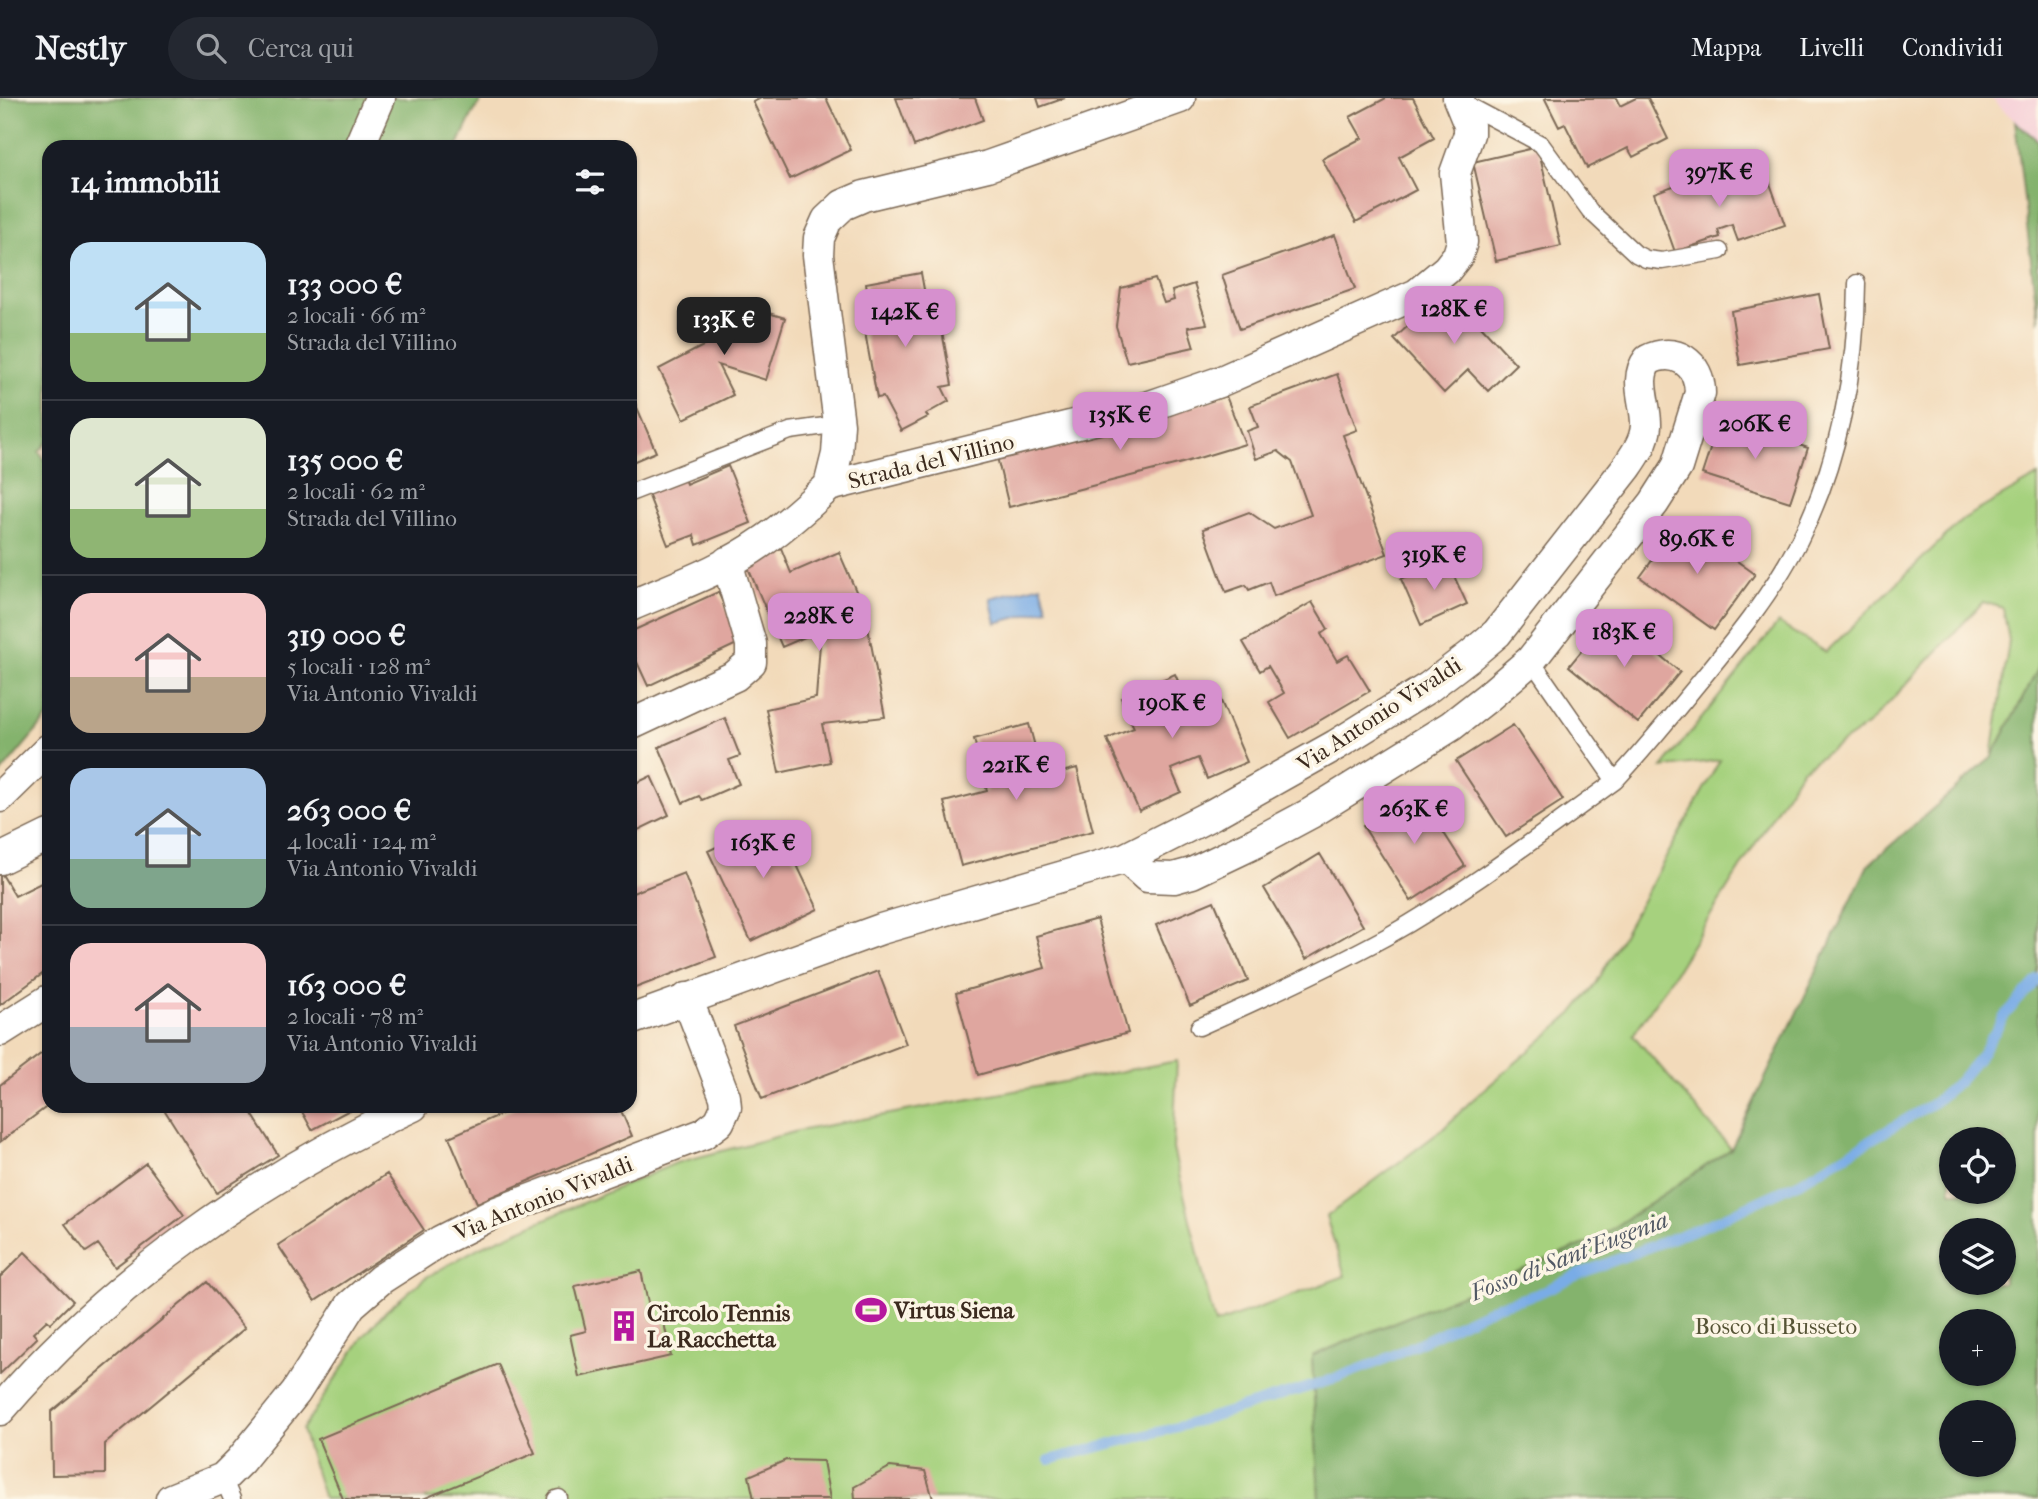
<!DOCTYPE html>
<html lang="it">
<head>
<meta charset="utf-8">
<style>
  :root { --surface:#171b24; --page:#242831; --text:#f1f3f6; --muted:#9ea1a6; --line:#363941; --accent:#d690ce }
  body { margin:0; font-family:"IM FELL French Canon",serif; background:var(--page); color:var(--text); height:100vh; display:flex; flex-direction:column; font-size:26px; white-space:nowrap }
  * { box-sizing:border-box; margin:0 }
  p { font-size:23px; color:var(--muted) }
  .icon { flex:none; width:38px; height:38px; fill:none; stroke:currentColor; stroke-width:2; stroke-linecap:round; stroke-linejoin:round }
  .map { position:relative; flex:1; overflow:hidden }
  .details { position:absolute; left:42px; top:42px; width:595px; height:973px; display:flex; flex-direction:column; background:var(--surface); border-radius:21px; box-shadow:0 2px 5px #0004 }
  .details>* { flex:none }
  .tools { position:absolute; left:1939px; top:1029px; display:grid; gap:14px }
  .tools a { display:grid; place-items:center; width:77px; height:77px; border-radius:50%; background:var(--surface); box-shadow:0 2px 5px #0004; font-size:35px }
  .price { position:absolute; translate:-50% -60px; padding:0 16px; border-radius:14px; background:var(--accent); color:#111; font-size:23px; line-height:46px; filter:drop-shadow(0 2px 4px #0008) }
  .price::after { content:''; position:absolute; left:50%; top:42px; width:21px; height:16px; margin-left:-10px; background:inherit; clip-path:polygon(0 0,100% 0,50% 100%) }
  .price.on { background:#222; color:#fff }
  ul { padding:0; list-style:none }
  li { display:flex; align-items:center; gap:21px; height:175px; padding:0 28px }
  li+li { border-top:2px solid var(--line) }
  li span { display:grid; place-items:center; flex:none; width:196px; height:140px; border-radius:21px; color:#555 }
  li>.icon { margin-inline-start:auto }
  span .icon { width:84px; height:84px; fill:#fffc; stroke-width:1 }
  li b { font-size:30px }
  h2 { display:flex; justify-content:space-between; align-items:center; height:84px; padding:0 28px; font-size:30px }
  header { display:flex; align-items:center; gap:42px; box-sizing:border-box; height:98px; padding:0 35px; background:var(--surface); border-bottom:2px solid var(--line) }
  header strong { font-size:33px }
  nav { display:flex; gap:38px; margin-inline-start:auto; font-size:24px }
  .search { width:490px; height:63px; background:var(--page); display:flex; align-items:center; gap:18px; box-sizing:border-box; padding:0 24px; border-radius:38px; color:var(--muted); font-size:26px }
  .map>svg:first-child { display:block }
</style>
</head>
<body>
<header>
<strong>Nestly</strong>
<div class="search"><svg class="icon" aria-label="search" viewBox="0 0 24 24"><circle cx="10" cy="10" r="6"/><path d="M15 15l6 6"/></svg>Cerca qui</div>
<nav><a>Mappa</a><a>Livelli</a><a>Condividi</a></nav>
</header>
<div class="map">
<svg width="2038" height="1401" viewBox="0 0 2038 1401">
  <rect width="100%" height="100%" fill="#fcf5e5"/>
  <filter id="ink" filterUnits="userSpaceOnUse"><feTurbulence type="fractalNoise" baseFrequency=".0143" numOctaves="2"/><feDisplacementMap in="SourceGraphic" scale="14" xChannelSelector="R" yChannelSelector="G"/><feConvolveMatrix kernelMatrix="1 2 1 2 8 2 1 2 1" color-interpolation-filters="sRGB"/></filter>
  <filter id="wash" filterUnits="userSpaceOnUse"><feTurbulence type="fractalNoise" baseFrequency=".00686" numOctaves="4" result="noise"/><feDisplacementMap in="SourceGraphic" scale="28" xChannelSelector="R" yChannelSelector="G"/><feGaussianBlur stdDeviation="1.57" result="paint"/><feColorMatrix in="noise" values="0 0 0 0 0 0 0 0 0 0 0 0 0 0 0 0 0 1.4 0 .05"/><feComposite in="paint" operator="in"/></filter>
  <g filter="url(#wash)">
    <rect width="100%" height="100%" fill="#f2daba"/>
    <!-- built -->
    <path fill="#f6cfd8" d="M1991,0H2038V43L2015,23Z"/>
    <!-- green -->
    <path fill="#a6d17e" stroke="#707e4e" stroke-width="2" d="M2038,378V571L1992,659L2009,543L2003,510L1983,504L1867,628L1802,671L1665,890L1633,937L1731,1051L1595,1142L1312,1258L1319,1401H324L302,1332L363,1239L386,1213L425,1180L480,1149L676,1065L798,1033L1177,963L1173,1051L1215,1226L1345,1178L1326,1119L1442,1032L1470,1004L1572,916L1597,884L1720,662L1662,670L1778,525L1826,554L1963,421Z"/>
    <!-- forest -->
    <path fill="#84b36d" stroke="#606e46" stroke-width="2" fill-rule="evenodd" d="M0,0H483L472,17L457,49H49V342L39,354L49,368V463L46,467L49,469V618L0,676Z
      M2015,23L2038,43V224Z
      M2038,571V1401H1319L1312,1258L1595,1142L1731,1051L1868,767L1992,659ZM1951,1041H2004V1094H1951ZM2004,1132V1185H1951V1132ZM1951,1223H2004V1276H1951ZM1951,1314H2004V1367H1951Z"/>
    <!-- water -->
    <path fill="#79ace6" stroke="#5a6b82" stroke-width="2" d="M1041,487L1048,511L996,525L990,500Z"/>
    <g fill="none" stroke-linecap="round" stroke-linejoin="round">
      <!-- stream -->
      <path stroke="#79ace6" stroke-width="10" d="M1049,1362L1185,1327L1325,1284L1381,1263L1497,1208L1537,1196L1582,1175L1709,1126L1800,1084L1935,1004L1959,983L1980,958L2006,916L2038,881"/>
    </g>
    <g id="blocks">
      <!-- building -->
      <path fill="#dfa69f" d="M761,0H826L851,52L790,81L753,4Z
        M896,0H975L983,22L914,48Z
        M1037,0H1065L1040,9Z
        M1386,0H1413L1434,40L1399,59L1416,92L1356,124L1322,61L1362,40L1350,19Z
        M1547,0H1616L1620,8L1636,0H1648L1668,41L1633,59L1628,50L1587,70L1565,26L1559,29L1545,1Z
        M1538,49L1561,148L1496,163L1473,64Z
        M1764,69L1785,127L1738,143L1732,127L1718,132L1720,139L1675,154L1654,95L1700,78L1704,91Z
        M1335,137L1355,191L1240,231L1222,177Z
        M921,175L931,230L941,228L952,287L942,289L949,303L926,316L928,319L901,333L883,299L877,300L860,207L869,205L866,185Z
        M1155,181L1164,205L1174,202L1172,193L1194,186L1207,226L1188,229L1194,249L1127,264L1116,228L1121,190Z
        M1447,191L1516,266L1488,293L1468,272L1444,295L1394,241Z
        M1819,196L1829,251L1740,267L1731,213Z
        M722,201L785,220L766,282L718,267L733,297L684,321L659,271L707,246Z
        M1337,276L1357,332L1343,337L1387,456L1274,498L1269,484L1249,492L1246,487L1226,494L1203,431L1249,414L1274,431L1311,417L1292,364L1278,353L1256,361L1247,333L1258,329L1250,308Z
        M630,293L656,354L630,365Z
        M1226,298L1245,346L1182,365L1009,409L997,359L1170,315Z
        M1720,321L1808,350L1790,404L1702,376Z
        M728,368L751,425L697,447L694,437L668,447L647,393L683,378L686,386Z
        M1681,423L1755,476L1714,532L1640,479Z
        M781,450L791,475L839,454L865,514L885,619L822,626L830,664L779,675L766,611L816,600L821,532L782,549L746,465Z
        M1446,461L1467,506L1421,527L1401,481Z
        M718,494L741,544L648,588L630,549V534Z
        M1312,504L1328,531L1321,536L1337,563L1348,557L1370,593L1290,640L1269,604L1284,595L1268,568L1260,573L1243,544Z
        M1611,517L1680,574L1638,625L1569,568Z
        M1175,576L1189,609L1218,596L1247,664L1207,681L1198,660L1171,671L1181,694L1139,713L1107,641L1134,630L1121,600Z
        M725,620L740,658L729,662L739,686L702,702L699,698L683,705L659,649Z
        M1029,626L1043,679L1077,670L1093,733L961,768L944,704L987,693L974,641Z
        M1513,627L1563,702L1506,739L1456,663Z
        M651,678L669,717L630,736V688Z
        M1417,693L1465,768L1411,803L1363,728Z
        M775,721L818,811L751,843L708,753Z
        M1320,756L1363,828L1306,861L1264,790Z
        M0,773L15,798L49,781V847L45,850L49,857V871L0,907Z
        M684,775L716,859L630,892V796Z
        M1214,803L1248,883L1190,908L1156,827Z
        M1097,821L1128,935L978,977L956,895L1045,870L1036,838Z
        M878,873L906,946L762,1001L734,928Z
        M42,955L49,964V1007L0,1044V987Z
        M162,1008H247L278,1057L217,1095Z
        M299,1008H357L312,1032Z
        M520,1008H619L632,1038L477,1105L449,1039Z
        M146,1065L184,1117L115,1169L98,1146L86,1154L65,1126Z
        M387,1076L424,1132L315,1203L278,1147Z
        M25,1154L73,1203L51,1225L47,1222L33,1235L37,1240L0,1276V1179Z
        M641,1173L652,1223L663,1220L671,1258L579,1279L570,1237L586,1233L575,1188Z
        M207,1184L245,1230L105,1346V1376L52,1377L51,1314Z
        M498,1266L535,1355L423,1401H343L318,1341Z
        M786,1362L823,1363L830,1401H754L749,1378Z
        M890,1369L925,1373L933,1401H855L854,1389Z"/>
    </g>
  </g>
  <g filter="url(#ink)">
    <use href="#blocks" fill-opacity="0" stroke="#7b6855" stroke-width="2"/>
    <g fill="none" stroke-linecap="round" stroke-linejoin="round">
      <defs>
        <path id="service" d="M1462,4L1541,46L1590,113L1636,156L1646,161L1662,163L1720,153
          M630,395L790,333L839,326
          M1615,683C1645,651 1673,616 1701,582C1737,538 1773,494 1799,443C1838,368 1857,269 1857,185
          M1199,929C1262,901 1325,872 1386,839C1466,794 1540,737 1615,683L1531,562
          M223,1380L232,1401
          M556,1401L559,1400"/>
        <path id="minor" d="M359,49L380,0
          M829,388L837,356L839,326L818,157L819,140L827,122L843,107L864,98L988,68L1180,0
          M630,508C674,489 723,472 762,444C786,428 807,408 829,388L1150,308L1219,284L1417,196L1447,171L1458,157L1462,144L1455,75L1469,36V27L1458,0
          M630,627L735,578L751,564V546L727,464
          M0,699L49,651
          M0,761L49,737
          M630,922L881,831L1126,760L1213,716L1336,647L1429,589L1471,557L1497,535L1627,369C1636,356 1645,343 1646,328C1647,306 1633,281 1648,262C1675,248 1700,265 1700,295L1677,369L1654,405L1531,562L1488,599L1451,628L1311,715L1255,745L1192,775L1174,780L1147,779L1126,760
          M0,933L49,902
          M0,1312C109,1184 260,1078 413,1008
          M171,1401L223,1380L240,1363L296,1294L351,1207L381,1181L440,1143L497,1114L703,1036L719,1024L726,1009L725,999L687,900"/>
      </defs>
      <!-- service casing -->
      <use href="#service" stroke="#7b6855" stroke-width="19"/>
      <!-- minor casing -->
      <use href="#minor" stroke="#7b6855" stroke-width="33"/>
      <!-- service -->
      <use href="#service" stroke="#fff" stroke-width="16"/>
      <!-- minor -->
      <use href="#minor" stroke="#fff" stroke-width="30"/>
    </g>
  </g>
  <!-- icons -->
  <defs>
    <symbol id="stadium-bare" viewBox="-9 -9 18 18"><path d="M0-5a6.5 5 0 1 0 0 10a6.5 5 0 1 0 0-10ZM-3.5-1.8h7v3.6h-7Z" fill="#b5179e" stroke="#fcf5e5" stroke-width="2.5" paint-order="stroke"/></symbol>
    <symbol id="building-bare" viewBox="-9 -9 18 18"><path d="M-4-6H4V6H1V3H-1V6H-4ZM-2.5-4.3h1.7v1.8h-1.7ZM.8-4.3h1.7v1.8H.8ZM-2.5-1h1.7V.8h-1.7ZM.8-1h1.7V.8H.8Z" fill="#b5179e" stroke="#fcf5e5" stroke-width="2.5" paint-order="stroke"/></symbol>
  </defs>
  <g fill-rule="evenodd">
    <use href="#stadium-bare" x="849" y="1190" width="44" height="44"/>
    <use href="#building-bare" x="602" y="1206" width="44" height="44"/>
  </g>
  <g text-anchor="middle" stroke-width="7" stroke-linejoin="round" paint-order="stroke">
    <!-- street labels -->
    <g font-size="23" fill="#3b2a1e" stroke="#fcf5e5">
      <text transform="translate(931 363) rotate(-14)" y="8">Strada del Villino</text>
      <text transform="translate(1379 616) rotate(-33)" y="8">Via Antonio Vivaldi</text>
      <text transform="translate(543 1100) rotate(-22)" y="8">Via Antonio Vivaldi</text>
    </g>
    <!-- poi labels -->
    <g font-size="23" font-weight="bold" fill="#3b2a1e" stroke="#fcf5e5" text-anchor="start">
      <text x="894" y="1220">Virtus Siena</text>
      <text x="647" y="1223">Circolo Tennis<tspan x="647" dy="26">La Racchetta</tspan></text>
    </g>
    <!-- park labels -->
    <g font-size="23" fill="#565436" stroke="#fcf5e5">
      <text x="1776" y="1236">Bosco di Busseto</text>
    </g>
    <!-- water labels -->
    <g font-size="24" font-style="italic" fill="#515864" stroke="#fcf5e5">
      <text transform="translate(1569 1158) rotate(-21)" y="8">Fosso di Sant'Eugenia</text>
    </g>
  </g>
</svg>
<div class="tools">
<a><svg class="icon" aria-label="locate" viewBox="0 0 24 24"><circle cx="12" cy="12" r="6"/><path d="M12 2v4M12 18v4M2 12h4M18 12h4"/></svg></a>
<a><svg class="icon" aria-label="layers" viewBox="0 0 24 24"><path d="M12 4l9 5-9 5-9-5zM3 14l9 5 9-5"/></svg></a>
<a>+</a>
<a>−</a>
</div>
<b class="price" style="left:1719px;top:111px">397K €</b>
<b class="price" style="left:1454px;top:248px">128K €</b>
<b class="price" style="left:905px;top:251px">142K €</b>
<b class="price on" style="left:724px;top:259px">133K €</b>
<b class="price" style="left:1120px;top:354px">135K €</b>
<b class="price" style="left:1755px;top:363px">206K €</b>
<b class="price" style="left:1697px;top:478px">89.6K €</b>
<b class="price" style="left:1434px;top:494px">319K €</b>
<b class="price" style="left:819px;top:555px">228K €</b>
<b class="price" style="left:1624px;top:571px">183K €</b>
<b class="price" style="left:1172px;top:642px">190K €</b>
<b class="price" style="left:1016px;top:704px">221K €</b>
<b class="price" style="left:1414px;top:748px">263K €</b>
<b class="price" style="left:763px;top:782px">163K €</b>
<section class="details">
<h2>14 immobili<svg class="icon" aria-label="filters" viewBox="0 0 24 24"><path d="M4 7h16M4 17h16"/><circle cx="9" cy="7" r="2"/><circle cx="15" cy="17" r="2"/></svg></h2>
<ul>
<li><span style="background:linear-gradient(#bfe0f5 65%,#8fb573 0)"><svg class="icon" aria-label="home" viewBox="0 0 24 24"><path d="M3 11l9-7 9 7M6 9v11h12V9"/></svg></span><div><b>133 000 €</b><p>2 locali · 66 m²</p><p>Strada del Villino</p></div></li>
<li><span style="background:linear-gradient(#dfe7d0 65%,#8fb573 0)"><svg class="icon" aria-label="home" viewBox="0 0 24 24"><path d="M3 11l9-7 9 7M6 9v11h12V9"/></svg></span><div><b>135 000 €</b><p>2 locali · 62 m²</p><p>Strada del Villino</p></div></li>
<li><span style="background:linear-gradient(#f6c9c9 60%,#b9a48a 0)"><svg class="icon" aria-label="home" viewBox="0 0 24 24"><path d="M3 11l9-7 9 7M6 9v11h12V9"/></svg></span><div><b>319 000 €</b><p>5 locali · 128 m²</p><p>Via Antonio Vivaldi</p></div></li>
<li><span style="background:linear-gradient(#a9c7e8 65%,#7fa58c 0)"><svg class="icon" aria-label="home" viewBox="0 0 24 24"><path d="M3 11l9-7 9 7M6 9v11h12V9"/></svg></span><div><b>263 000 €</b><p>4 locali · 124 m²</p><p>Via Antonio Vivaldi</p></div></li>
<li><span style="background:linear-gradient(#f6c9c9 60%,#9aa5b1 0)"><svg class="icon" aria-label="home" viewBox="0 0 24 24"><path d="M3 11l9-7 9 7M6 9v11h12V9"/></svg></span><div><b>163 000 €</b><p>2 locali · 78 m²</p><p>Via Antonio Vivaldi</p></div></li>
</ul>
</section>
</div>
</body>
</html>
